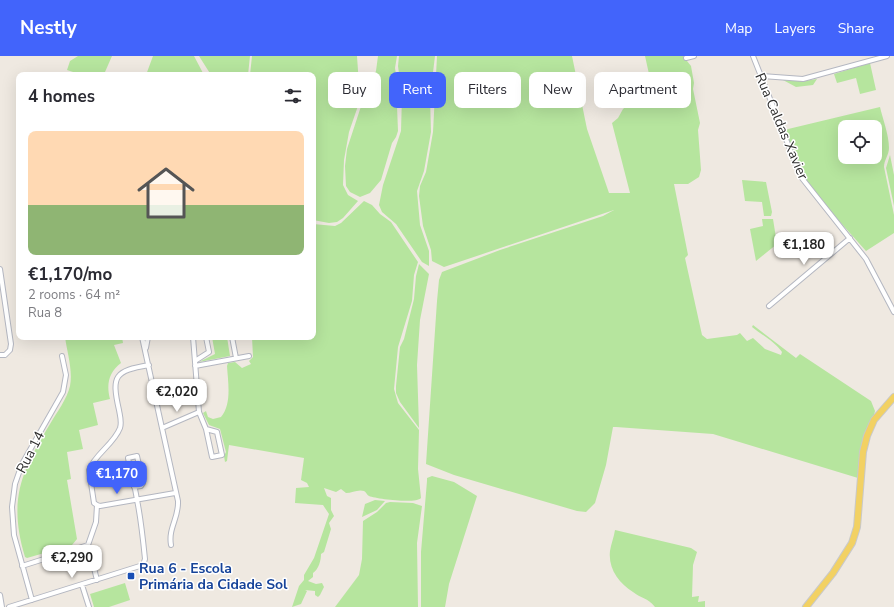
<!DOCTYPE html>
<html lang="en">
<head>
<meta charset="utf-8">
<style>
  :root { --surface:#fff; --page:#f2f2f3; --text:#2b2b33; --muted:#7c7c81; --accent:#4264fb }
  body { margin:0; font-family:"Nunito Sans",sans-serif; background:var(--page); color:var(--text); height:100vh; display:flex; flex-direction:column; font-size:15px; white-space:nowrap }
  * { box-sizing:border-box; margin:0 }
  p { font-size:13px; color:var(--muted) }
  .icon { flex:none; width:22px; height:22px; fill:none; stroke:currentColor; stroke-width:2; stroke-linecap:round; stroke-linejoin:round }
  .map { position:relative; flex:1; overflow:hidden }
  .details { position:absolute; left:16px; top:16px; width:300px; height:268px; display:flex; flex-direction:column; background:var(--surface); border-radius:8px; box-shadow:0 4px 16px #0002 }
  .details>* { flex:none }
  .banner { position:absolute; left:328px; top:16px; width:380px; height:36px; display:flex; gap:8px }
  .controls { position:absolute; left:838px; top:64px; display:grid; gap:8px }
  .controls a { display:grid; place-items:center; width:44px; height:44px; border-radius:8px; background:var(--surface); box-shadow:0 4px 16px #0002; font-size:20px }
  .price { position:absolute; translate:-50% -34px; padding:0 9px; border-radius:8px; background:#fff; color:#222; font-size:13px; line-height:26px; filter:drop-shadow(0 1px 2px #0008) }
  .price::after { content:''; position:absolute; left:50%; top:24px; width:12px; height:9px; margin-left:-6px; background:inherit; clip-path:polygon(0 0,100% 0,50% 100%) }
  .price.selected { background:var(--accent); color:#fff }
  ul { padding:0; list-style:none }
  li { display:grid; align-content:center; gap:8px; height:212px; padding:0 12px }
  li span { display:grid; place-items:center; height:124px; border-radius:8px; color:#555 }
  li>.icon { margin-inline-start:auto }
  span .icon { width:72px; height:72px; fill:#fffc; stroke-width:1 }
  li b { font-size:17px }
  h2 { display:flex; justify-content:space-between; align-items:center; height:48px; padding:0 12px; font-size:17px }
  .tag { padding:0 14px; border-radius:8px; background:var(--surface); box-shadow:0 4px 16px #0002; font-size:14px; line-height:36px }
  .tag.selected { background:var(--accent); color:#fff }
  header { display:flex; align-items:center; gap:24px; box-sizing:border-box; height:56px; padding:0 20px; background:var(--accent); color:#fff }
  header strong { font-size:19px }
  nav { display:flex; gap:22px; margin-inline-start:auto; font-size:14px }
  .map>svg:first-child { display:block }
</style>
</head>
<body>
<header>
<strong>Nestly</strong>
<nav><a>Map</a><a>Layers</a><a>Share</a></nav>
</header>
<div class="map">
<svg width="894" height="551" viewBox="0 0 894 551">
  <rect width="100%" height="100%" fill="#efe9e1"/>
  <!-- green -->
  <path fill="#b6e59e" fill-rule="evenodd" d="M78,0H112L105,16L96,18L87,16L82,19L67,14L70,5Z
    M153,0H194L204,19H146Z
    M199,0H250L248,19H211Z
    M252,0H357L360,44L349,76L344,104L343,129L348,139L358,145L343,162L337,166L329,167L313,164V19H250Z
    M378,0H397L395,12L399,36L397,50L398,75L396,81L392,87L381,124L370,137L360,141L350,136L346,130L345,110L347,93L367,32L376,15Z
    M399,0H435L430,41L431,76L424,115L417,135L420,169L429,195V210L422,206L396,168L382,156L379,149L383,129L401,75L402,40L398,10Z
    M437,0H572L587,73L609,137H630L612,67L618,62L623,53L651,27L645,0H683L691,10L694,27L693,33L700,67L698,74L701,114L699,121L688,128H674L688,199L685,202L702,279L707,283L737,279L740,277L747,285L753,282L765,293L781,299L782,296C775,286 762,279 752,271L753,269L796,302L800,298L871,345L875,355L858,422L713,378L616,371H613L606,409L595,447L586,456L577,455L454,419L426,408L437,245L439,224L442,216L500,194L603,160L614,154L444,211L432,205L431,194L423,170L419,140L420,130L426,116L433,76Z
    M870,7L876,34L860,38L856,22L837,27L834,18Z
    M817,23L813,29L796,31L783,24L804,25Z
    M880,51C883,64 889,79 889,92C889,99 884,104 884,111L894,159V177L866,195L823,147L806,125L784,74ZM845,71H875V101H845Z
    M890,99L894,119V150L886,112Z
    M742,124L766,126L772,156L771,160H764L762,146L745,145Z
    M364,145L372,149L380,158L391,166L418,206L414,219L412,245L398,291L394,333L398,347L419,374L418,413L421,442C416,448 377,443 369,440C367,439 366,436 364,435C358,433 352,437 346,437L341,433L336,436L324,432L327,440L331,442V454L334,460L329,467L331,473L324,496L321,498C321,504 319,513 313,517V521L308,525L316,528L322,527L324,531L320,539L318,541L315,539V535L305,534L307,535L301,548L292,551L299,530L304,524V519L314,502L329,458L323,449L295,447L296,432L309,431L307,427L301,424L304,402L229,389L227,405L225,406L224,400L226,396L220,373L209,369L203,357L206,355L208,361L213,363L221,361C232,348 228,326 227,310L228,307L235,306L242,312L251,308L249,305L253,301L252,281H313V168L335,170L341,167Z
    M762,163H773L777,188L756,205L750,173L763,170Z
    M419,208L429,218L420,264L417,309L419,372L400,346L396,337V330L400,291L404,283L414,243L416,220Z
    M65,281H122L123,287L114,289L121,307C109,316 106,328 110,343L93,347L98,369L79,374L83,393L67,396L71,423L67,424L77,483L72,489L27,502L25,501C8,444 21,416 50,368C57,356 67,343 70,330C73,314 67,296 65,281Z
    M212,281H227L230,300L199,306L215,298Z
    M432,420L454,426L477,440L449,528L445,551H421V496L427,425V422Z
    M375,444L385,445L377,454L362,461L365,448Z
    M390,446L413,447L422,450L417,487L418,551H335L359,519L362,503L363,465L377,456L386,447Z
    M615,474L691,492L697,496L693,509L692,541L699,540L698,546L705,545V551H655C647,541 642,543 633,536C619,527 608,513 610,495C611,488 614,481 615,474Z
    M125,527L130,544L109,551H94L90,538Z"/>
  <g fill="none" stroke-linecap="round" stroke-linejoin="round">
    <defs>
      <path id="street" d="M753,0L801,121L866,203L894,256
        M686,2L694,0
        M761,20L803,23L887,0
        M0,213L11,288L10,294L5,299H0
        M769,250L850,182
        M142,281L178,445C179,462 168,472 171,489
        M193,281L199,356L206,373L217,376L222,399L212,401L206,373
        M232,281L236,302
        M146,292L148,281
        M195,305L209,296L206,281
        M195,310L249,300
        M162,372L199,356
        M97,449L94,447L89,414C95,398 114,388 120,372C122,366 120,360 119,354C111,319 115,315 149,309
        M97,449L100,450L175,437
        M97,449L96,466L88,489L97,524
        M22,510L88,489
        M82,529L89,551
        M0,539L2,551
        M32,544L14,479L12,451L15,428L22,408L63,336L66,319L62,300
        M9,551L143,509L145,503C143,483 141,463 137,444C135,430 131,416 128,402L137,400L143,427L141,430L134,431"/>
      <path id="primary" d="M806,551L833,517L852,487L857,471L863,396L867,380L874,364L894,341"/>
    </defs>
    <!-- street casing -->
    <use href="#street" stroke="#b4b7c1" stroke-width="6"/>
    <!-- primary casing -->
    <use href="#primary" stroke="#c9c9c9" stroke-width="8"/>
    <!-- street -->
    <use href="#street" stroke="#fff" stroke-width="4"/>
    <!-- primary -->
    <use href="#primary" stroke="#f2d163" stroke-width="6"/>
  </g>
  <!-- markers -->
  <rect fill="#1a4fb4" stroke="#fff" stroke-width="1.5" x="127" y="516" width="8" height="8" rx="2"/>
  <g text-anchor="middle" stroke-width="3" stroke-linejoin="round" paint-order="stroke">
    <!-- street labels -->
    <g font-size="14" fill="#2e2e2e" stroke="#fff">
      <text transform="translate(782 70) rotate(67)" y="5">Rua Caldas Xavier</text>
      <text transform="translate(30 396) rotate(-63)" y="5">Rua 14</text>
    </g>
    <!-- transit labels -->
    <g font-size="14" font-weight="bold" fill="#164399" stroke="#fff" text-anchor="start">
      <text x="139" y="517">Rua 6 - Escola<tspan x="139" dy="16">Primária da Cidade Sol</tspan></text>
    </g>
  </g>
</svg>
<div class="controls">
<a><svg class="icon" aria-label="locate" viewBox="0 0 24 24"><circle cx="12" cy="12" r="6"/><path d="M12 2v4M12 18v4M2 12h4M18 12h4"/></svg></a>
</div>
<b class="price" style="left:804px;top:210px">€1,180</b>
<b class="price" style="left:177px;top:357px">€2,020</b>
<b class="price selected" style="left:117px;top:439px">€1,170</b>
<b class="price" style="left:72px;top:523px">€2,290</b>
<div class="banner">
<a class="tag">Buy</a>
<a class="tag selected">Rent</a>
<a class="tag">Filters</a>
<a class="tag">New</a>
<a class="tag">Apartment</a>
</div>
<section class="details">
<h2>4 homes<svg class="icon" aria-label="filters" viewBox="0 0 24 24"><path d="M4 7h16M4 17h16"/><circle cx="9" cy="7" r="2"/><circle cx="15" cy="17" r="2"/></svg></h2>
<ul>
<li><span style="background:linear-gradient(#ffd9b3 60%,#8fb573 0)"><svg class="icon" aria-label="home" viewBox="0 0 24 24"><path d="M3 11l9-7 9 7M6 9v11h12V9"/></svg></span><div><b>€1,170/mo</b><p>2 rooms · 64 m²</p><p>Rua 8</p></div></li>
</ul>
</section>
</div>
</body>
</html>
